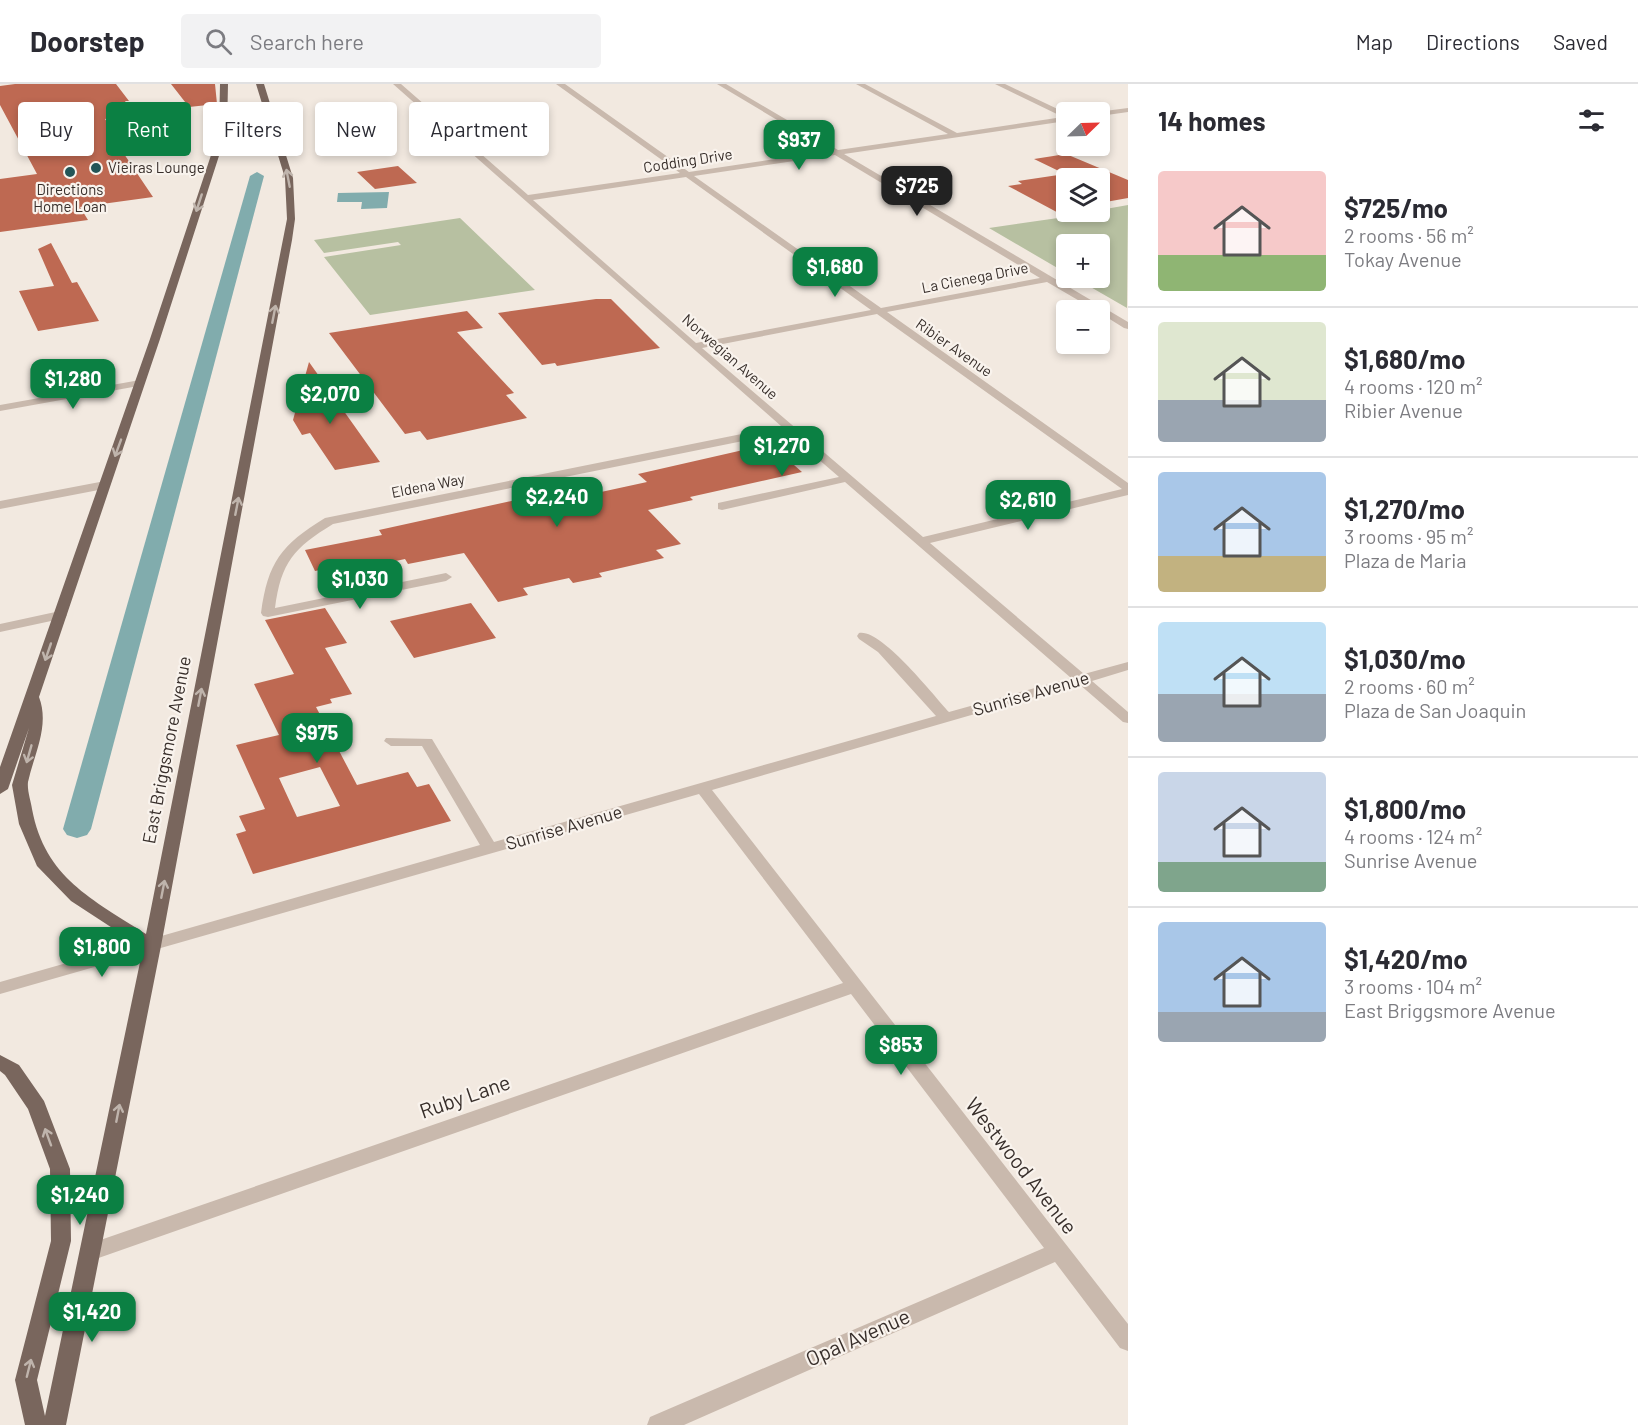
<!DOCTYPE html>
<html lang="en">
<head>
<meta charset="utf-8">
<style>
  :root { --surface:#fff; --page:#f2f2f3; --text:#2b2b33; --muted:#7c7c81; --line:#e1e1e2; --accent:#0b8043 }
  body { margin:0; font-family:Barlow,sans-serif; background:var(--page); color:var(--text); height:100vh; display:flex; flex-direction:column; font-size:22px; white-space:nowrap }
  * { box-sizing:border-box; margin:0 }
  p { font-size:20px; color:var(--muted) }
  .icon { flex:none; width:33px; height:33px; fill:none; stroke:currentColor; stroke-width:2; stroke-linecap:round; stroke-linejoin:round }
  .map { position:relative; flex:1; overflow:hidden }
  .drawer { display:flex; flex-direction:column; background:var(--surface); width:510px }
  .drawer>* { flex:none }
  .banner { position:absolute; left:18px; top:18px; width:570px; height:54px; display:flex; gap:12px }
  .needle { width:39px; rotate:67deg }
  .tools { position:absolute; left:1056px; top:18px; display:grid; gap:12px }
  .tools a { display:grid; place-items:center; width:54px; height:54px; border-radius:6px; background:var(--surface); box-shadow:0 3px 9px #0003; font-size:30px }
  .price { position:absolute; translate:-50% -51px; padding:0 14px; border-radius:12px; background:var(--accent); color:#fff; font-size:20px; line-height:39px; filter:drop-shadow(0 2px 3px #0008) }
  .price::after { content:''; position:absolute; left:50%; top:36px; width:18px; height:14px; margin-left:-9px; background:inherit; clip-path:polygon(0 0,100% 0,50% 100%) }
  .price.active { background:#222; color:#fff }
  ul { padding:0; list-style:none }
  li { display:flex; align-items:center; gap:18px; height:150px; padding:0 30px }
  li+li { border-top:2px solid var(--line) }
  li span { display:grid; place-items:center; flex:none; width:168px; height:120px; border-radius:6px; color:#555 }
  li>.icon { margin-inline-start:auto }
  span .icon { width:72px; height:72px; fill:#fffc; stroke-width:1 }
  li b { font-size:26px }
  h2 { display:flex; justify-content:space-between; align-items:center; height:72px; padding:0 30px; font-size:26px }
  .pill { padding:0 21px; border-radius:6px; background:var(--surface); box-shadow:0 3px 9px #0003; font-size:21px; line-height:54px }
  .pill.active { background:var(--accent); color:#fff }
  header { display:flex; align-items:center; gap:36px; box-sizing:border-box; height:84px; padding:0 30px; background:var(--surface); border-bottom:2px solid var(--line) }
  header strong { font-size:28px }
  nav { display:flex; gap:33px; margin-inline-start:auto; font-size:21px }
  .search { width:420px; height:54px; background:var(--page); display:flex; align-items:center; gap:15px; box-sizing:border-box; padding:0 21px; border-radius:6px; color:var(--muted); font-size:22px }
  main { display:flex; flex:1; min-height:0 }
  .map>svg:first-child { display:block }
</style>
</head>
<body>
<header>
<strong>Doorstep</strong>
<div class="search"><svg class="icon" aria-label="search" viewBox="0 0 24 24"><circle cx="10" cy="10" r="6"/><path d="M15 15l6 6"/></svg>Search here</div>
<nav><a>Map</a><a>Directions</a><a>Saved</a></nav>
</header>
<main>
<div class="map">
<svg width="1128" height="1341" viewBox="0 0 1128 1341">
  <rect width="100%" height="100%" fill="#f2e9e0"/>
  <!-- green -->
  <path fill="#b7c0a1" d="M1128,121L1127,224L1075,194H1100V160H1066V189L989,144L1100,128V126Z
    M460,134L535,206L370,231L324,173L401,161L398,158L324,169L314,156Z"/>
  <!-- water -->
  <path fill="#81acad" d="M389,108L387,124L361,125L362,118H337L338,109Z"/>
  <g fill="none" stroke-linecap="round" stroke-linejoin="round">
    <!-- canal -->
    <path fill="#81acad" fill-rule="evenodd" d="M257,88L264,92L91,745L87,751L77,754L67,751L63,745L250,92Z"/>
  </g>
  <!-- building -->
  <path fill="#be6952" fill-rule="evenodd" d="M15,0H116L129,17H125L134,30L105,35L125,64H120L153,113L80,123L88,136L0,148V95L37,90L0,21V2Z
    M171,0H215L217,20L189,23Z
    M1066,70L1128,96V114L1100,119V94H1066V133L1008,102L1022,100L1018,97L1065,90L1034,75Z
    M398,82L417,99L375,105L357,88Z
    M51,159L72,199L77,198L99,237L38,247L19,207L54,202L38,165Z
    M596,215H611L660,264L557,282L555,279L542,281L498,229Z
    M467,227L483,244L457,248L514,309L506,311L527,334L427,356L420,347L405,350L329,249Z
    M309,278L380,378L335,386L310,349L302,351L293,336Z
    M770,360L802,388L690,413L693,416L648,426L681,460L656,466L664,474L599,489L602,493L573,499L569,494L523,504L528,511L498,518L464,469L408,480L405,475L349,487L353,493L332,497L325,485L315,487L305,466L382,451L379,446L593,399L601,408L647,398L638,390Z
    M471,519L496,554L414,574L390,537Z
    M325,524L347,559L325,564L352,610L330,615L332,619L316,623L357,701L408,688L417,703L429,700L451,737L253,790L236,750L246,747L239,732L265,725L236,661L279,651L254,600L294,590L265,536ZM320,683L340,722L297,733L279,694Z"/>
  <g fill="none" stroke-linecap="round" stroke-linejoin="round">
    <!-- minor -->
    <path fill="#c9b9ad" fill-rule="evenodd" d="M393,0H401L528,111L680,89L556,0H565L689,88L829,67L717,0H726L838,66L948,50L856,0H865L957,49L1063,33L995,0H1005L1066,29V37L844,70L1128,238V245L1124,244L1100,229V226H1095L1047,198L887,228L1128,399V411L930,459L1084,590L1128,578V586L1092,597L1128,628V639L1123,638L1079,600L712,706L1128,1240V1267L1120,1264L1055,1178L684,1341H647L650,1333L1044,1164L851,910L90,1177L83,1174L80,1168L83,1162L843,899L699,710L0,910V898L480,761L422,662H391L384,657L386,654L432,655L494,758L936,632L878,568L859,555L857,552L859,549C881,544 934,612 949,628L1071,594L845,398L722,426L718,425V419L839,393L787,348L333,440C294,464 281,478 275,524L446,489L452,493L446,497L268,533L263,532L261,529C268,478 281,461 325,434L781,342ZM835,71L1040,194L881,224L694,92ZM686,93L871,226L696,259L533,116ZM877,230L1122,405L923,453L702,264Z
      M1128,24V28L1100,32L1097,28Z
      M140,296L144,297V301L0,327V321Z
      M105,397L109,398V404L0,425V417Z
      M60,527L67,531L65,534L0,548V540Z"/>
    <!-- major -->
    <path fill="#79665d" fill-rule="evenodd" d="M220,0H228L227,47L160,255L39,613C50,642 34,670 28,698C27,707 31,717 32,725C45,794 92,815 146,850L287,135L285,94L256,0H264L293,94L295,135L292,156L161,862L66,1341H25L15,1296L51,1157L50,1085L28,1025L5,991L0,987V971L19,981L44,1017L70,1085L71,1157L37,1296L45,1332L143,864L71,817L37,782L19,740L12,701L29,644L8,705L0,710V683L150,255L219,47Z"/>
  </g>
  <!-- one-way arrows -->
  <defs><path id="oneway-shaft" d="M-6 0H5M1.5-3L5.5 0L1.5 3" fill="none" stroke-width="1.6" stroke-linecap="round" stroke-linejoin="round" transform="scale(1.5)"/></defs>
  <g stroke="#bfb4ac">
    <use href="#oneway-shaft" transform="translate(288 94) rotate(-101)"/>
    <use href="#oneway-shaft" transform="translate(199 119) rotate(108)"/>
    <use href="#oneway-shaft" transform="translate(274 230) rotate(-79)"/>
    <use href="#oneway-shaft" transform="translate(118 364) rotate(110)"/>
    <use href="#oneway-shaft" transform="translate(237 422) rotate(-79)"/>
    <use href="#oneway-shaft" transform="translate(48 568) rotate(109)"/>
    <use href="#oneway-shaft" transform="translate(200 613) rotate(-79)"/>
    <use href="#oneway-shaft" transform="translate(29 670) rotate(106)"/>
    <use href="#oneway-shaft" transform="translate(163 805) rotate(-79)"/>
    <use href="#oneway-shaft" transform="translate(118 1029) rotate(-79)"/>
    <use href="#oneway-shaft" transform="translate(48 1053) rotate(-110)"/>
    <use href="#oneway-shaft" transform="translate(29 1284) rotate(-76)"/>
  </g>
  <!-- markers -->
  <g fill="#235557" stroke="#f9f3ed" stroke-width="2">
    <circle cx="96" cy="84" r="6"/>
    <circle cx="70" cy="88" r="6"/>
  </g>
  <g text-anchor="middle" stroke-width="4.5" stroke-linejoin="round" paint-order="stroke">
    <!-- far-street labels -->
    <g font-size="15" fill="#382f2b" stroke="#f9f3ed">
      <text transform="translate(688 77) rotate(-9)" y="5">Codding Drive</text>
      <text transform="translate(975 194) rotate(-11)" y="5">La Cienega Drive</text>
      <text transform="translate(954 264) rotate(35)" y="5">Ribier Avenue</text>
      <text transform="translate(730 273) rotate(41)" y="5">Norwegian Avenue</text>
      <text transform="translate(428 402) rotate(-11)" y="5">Eldena Way</text>
    </g>
    <!-- far-poi labels -->
    <g font-size="15" fill="#382f2b" stroke="#f9f3ed" text-anchor="start">
      <text x="108" y="89">Vieiras Lounge</text>
      <text x="70" y="111" text-anchor="middle">Directions<tspan x="70" dy="17">Home Loan</tspan></text>
    </g>
    <!-- street labels -->
    <g font-size="18" fill="#382f2b" stroke="#f9f3ed">
      <text transform="translate(1031 610) rotate(-16)" y="6">Sunrise Avenue</text>
      <text transform="translate(167 666) rotate(-79)" y="6">East Briggsmore Avenue</text>
      <text transform="translate(564 744) rotate(-16)" y="6">Sunrise Avenue</text>
    </g>
    <!-- near-street labels -->
    <g font-size="21" fill="#382f2b" stroke="#f9f3ed">
      <text transform="translate(465 1013) rotate(-19)" y="7">Ruby Lane</text>
      <text transform="translate(1021 1082) rotate(52)" y="7">Westwood Avenue</text>
      <text transform="translate(858 1254) rotate(-24)" y="7">Opal Avenue</text>
    </g>
  </g>
</svg>
<div class="tools">
<a><svg class="needle" viewBox="-14 -14 28 28"><path d="M0-13l5 13h-10z" fill="#e53935"/><path d="M0 13l5-13h-10z" fill="#7c7c81"/></svg></a>
<a><svg class="icon" aria-label="layers" viewBox="0 0 24 24"><path d="M12 4l9 5-9 5-9-5zM3 14l9 5 9-5"/></svg></a>
<a>+</a>
<a>−</a>
</div>
<b class="price" style="left:799px;top:87px">$937</b>
<b class="price active" style="left:917px;top:133px">$725</b>
<b class="price" style="left:835px;top:214px">$1,680</b>
<b class="price" style="left:73px;top:326px">$1,280</b>
<b class="price" style="left:330px;top:341px">$2,070</b>
<b class="price" style="left:782px;top:393px">$1,270</b>
<b class="price" style="left:557px;top:444px">$2,240</b>
<b class="price" style="left:1028px;top:447px">$2,610</b>
<b class="price" style="left:360px;top:526px">$1,030</b>
<b class="price" style="left:317px;top:680px">$975</b>
<b class="price" style="left:102px;top:894px">$1,800</b>
<b class="price" style="left:901px;top:992px">$853</b>
<b class="price" style="left:80px;top:1142px">$1,240</b>
<b class="price" style="left:92px;top:1259px">$1,420</b>
<div class="banner">
<a class="pill">Buy</a>
<a class="pill active">Rent</a>
<a class="pill">Filters</a>
<a class="pill">New</a>
<a class="pill">Apartment</a>
</div>
</div>
<section class="drawer">
<h2>14 homes<svg class="icon" aria-label="filters" viewBox="0 0 24 24"><path d="M4 7h16M4 17h16"/><circle cx="9" cy="7" r="2"/><circle cx="15" cy="17" r="2"/></svg></h2>
<ul>
<li><span style="background:linear-gradient(#f6c9c9 70%,#8fb573 0)"><svg class="icon" aria-label="home" viewBox="0 0 24 24"><path d="M3 11l9-7 9 7M6 9v11h12V9"/></svg></span><div><b>$725/mo</b><p>2 rooms · 56 m²</p><p>Tokay Avenue</p></div></li>
<li><span style="background:linear-gradient(#dfe7d0 65%,#9aa5b1 0)"><svg class="icon" aria-label="home" viewBox="0 0 24 24"><path d="M3 11l9-7 9 7M6 9v11h12V9"/></svg></span><div><b>$1,680/mo</b><p>4 rooms · 120 m²</p><p>Ribier Avenue</p></div></li>
<li><span style="background:linear-gradient(#a9c7e8 70%,#c2b280 0)"><svg class="icon" aria-label="home" viewBox="0 0 24 24"><path d="M3 11l9-7 9 7M6 9v11h12V9"/></svg></span><div><b>$1,270/mo</b><p>3 rooms · 95 m²</p><p>Plaza de Maria</p></div></li>
<li><span style="background:linear-gradient(#bfe0f5 60%,#9aa5b1 0)"><svg class="icon" aria-label="home" viewBox="0 0 24 24"><path d="M3 11l9-7 9 7M6 9v11h12V9"/></svg></span><div><b>$1,030/mo</b><p>2 rooms · 60 m²</p><p>Plaza de San Joaquin</p></div></li>
<li><span style="background:linear-gradient(#c9d6e8 75%,#7fa58c 0)"><svg class="icon" aria-label="home" viewBox="0 0 24 24"><path d="M3 11l9-7 9 7M6 9v11h12V9"/></svg></span><div><b>$1,800/mo</b><p>4 rooms · 124 m²</p><p>Sunrise Avenue</p></div></li>
<li><span style="background:linear-gradient(#a9c7e8 75%,#9aa5b1 0)"><svg class="icon" aria-label="home" viewBox="0 0 24 24"><path d="M3 11l9-7 9 7M6 9v11h12V9"/></svg></span><div><b>$1,420/mo</b><p>3 rooms · 104 m²</p><p>East Briggsmore Avenue</p></div></li>
</ul>
</section>
</main>
</body>
</html>
